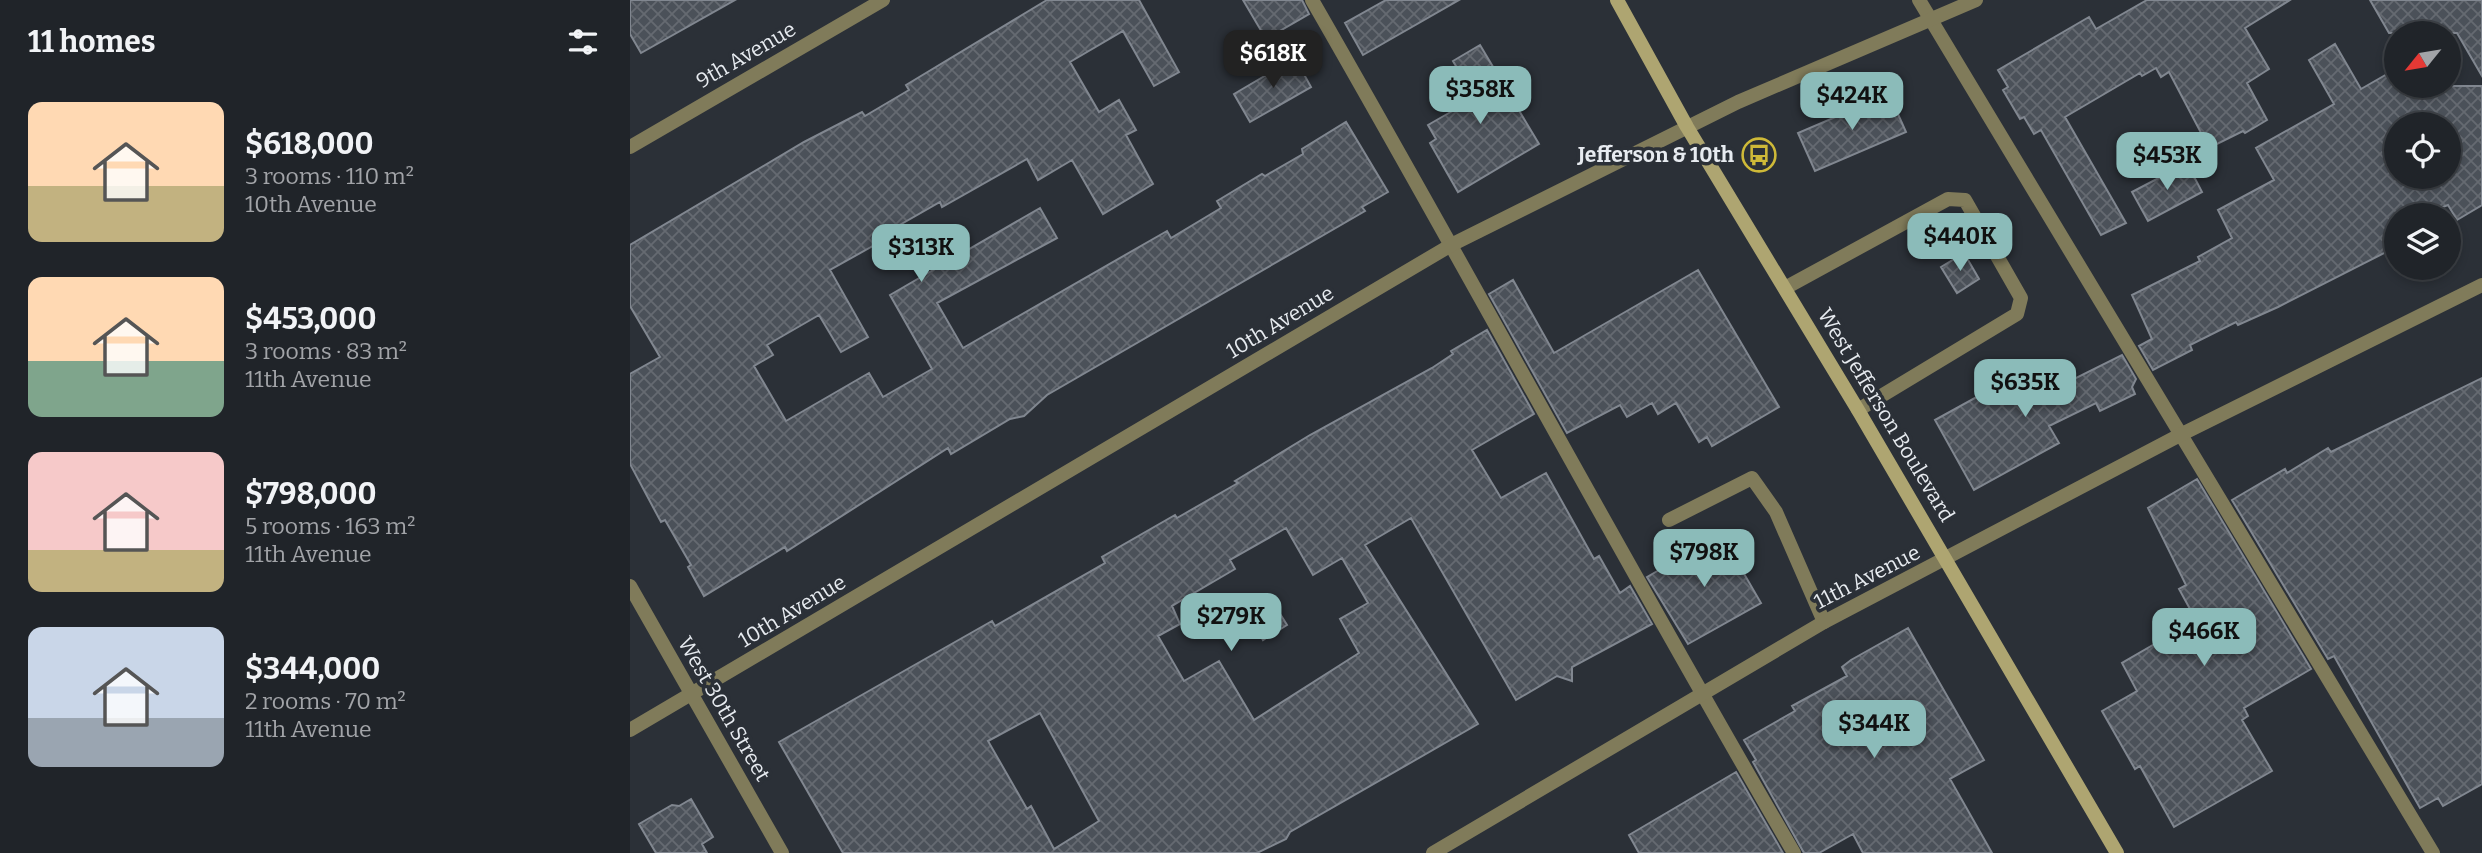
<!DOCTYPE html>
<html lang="en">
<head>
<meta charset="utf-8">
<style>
  :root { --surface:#202429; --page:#282c31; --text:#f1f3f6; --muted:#a2a4a8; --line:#3d4146; --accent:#8bbbb9 }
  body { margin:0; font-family:Bitter,serif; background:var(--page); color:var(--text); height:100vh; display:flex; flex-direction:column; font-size:26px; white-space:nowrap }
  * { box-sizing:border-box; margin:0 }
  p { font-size:23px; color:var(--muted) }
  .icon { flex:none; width:38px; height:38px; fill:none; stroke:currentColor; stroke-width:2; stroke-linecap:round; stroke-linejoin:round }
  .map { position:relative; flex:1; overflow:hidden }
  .drawer { display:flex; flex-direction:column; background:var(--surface); width:630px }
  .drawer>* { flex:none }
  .needle { width:46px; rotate:240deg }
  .controls { position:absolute; left:1754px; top:21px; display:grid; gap:14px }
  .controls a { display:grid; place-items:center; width:77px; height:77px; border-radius:50%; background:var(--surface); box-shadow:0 4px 10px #0003,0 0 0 2px var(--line); font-size:35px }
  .price { position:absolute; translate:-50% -60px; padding:0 16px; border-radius:14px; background:var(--accent); color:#111; font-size:23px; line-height:46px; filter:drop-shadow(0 2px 4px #0008) }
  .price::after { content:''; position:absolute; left:50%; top:42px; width:21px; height:16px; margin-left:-10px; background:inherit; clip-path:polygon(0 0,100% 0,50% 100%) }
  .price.active { background:#222; color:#fff }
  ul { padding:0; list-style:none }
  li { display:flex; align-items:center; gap:21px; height:175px; padding:0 28px }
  li span { display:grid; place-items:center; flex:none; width:196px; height:140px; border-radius:14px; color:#555 }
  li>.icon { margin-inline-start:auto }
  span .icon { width:84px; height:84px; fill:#fffc; stroke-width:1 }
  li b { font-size:30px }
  h2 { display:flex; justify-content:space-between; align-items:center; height:84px; padding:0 28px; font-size:30px }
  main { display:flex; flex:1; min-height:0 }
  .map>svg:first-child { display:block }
</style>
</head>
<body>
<main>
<section class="drawer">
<h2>11 homes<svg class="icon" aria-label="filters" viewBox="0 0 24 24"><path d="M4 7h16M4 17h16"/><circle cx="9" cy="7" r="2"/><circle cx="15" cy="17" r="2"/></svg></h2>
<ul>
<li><span style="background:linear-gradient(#ffd9b3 60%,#c2b280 0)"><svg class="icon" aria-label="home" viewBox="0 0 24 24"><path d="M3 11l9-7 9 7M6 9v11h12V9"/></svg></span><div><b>$618,000</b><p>3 rooms · 110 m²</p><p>10th Avenue</p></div></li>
<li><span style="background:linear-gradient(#ffd9b3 60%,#7fa58c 0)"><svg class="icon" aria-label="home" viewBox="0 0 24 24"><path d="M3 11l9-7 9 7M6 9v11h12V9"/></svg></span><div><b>$453,000</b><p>3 rooms · 83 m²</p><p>11th Avenue</p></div></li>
<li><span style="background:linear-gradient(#f6c9c9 70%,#c2b280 0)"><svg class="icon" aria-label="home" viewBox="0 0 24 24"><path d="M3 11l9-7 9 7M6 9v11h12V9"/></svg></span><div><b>$798,000</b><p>5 rooms · 163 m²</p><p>11th Avenue</p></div></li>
<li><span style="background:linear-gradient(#c9d6e8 65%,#9aa5b1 0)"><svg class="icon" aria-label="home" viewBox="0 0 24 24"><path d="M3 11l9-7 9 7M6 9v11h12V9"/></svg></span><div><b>$344,000</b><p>2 rooms · 70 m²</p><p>11th Avenue</p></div></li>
</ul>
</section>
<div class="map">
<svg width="1852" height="853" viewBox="0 0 1852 853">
  <defs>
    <pattern id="building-cross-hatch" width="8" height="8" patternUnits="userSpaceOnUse" patternTransform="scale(1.75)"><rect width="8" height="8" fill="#4b5159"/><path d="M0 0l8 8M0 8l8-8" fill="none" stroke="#656a71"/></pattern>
  </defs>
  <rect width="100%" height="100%" fill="#2b3037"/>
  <!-- building -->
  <path fill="url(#building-cross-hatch)" stroke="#818790" stroke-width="2" fill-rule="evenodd" d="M0,0H105L11,53L0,34Z
    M417,0H509L549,72L524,86L493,31L440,62L469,112L489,100L506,130L496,135L523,184L473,214L442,160L408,180L397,159L312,207L310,202L254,234L257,238L200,270L238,337L211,352L189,315L137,345L143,355L124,366L156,421L239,373L253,397L302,369L260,295L410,208L427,238L307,303L333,348L537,231L541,238L591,208L587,201L632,174L635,176L673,154L672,149L716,122L758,192L732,207L735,211L417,395L394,416L380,419L321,454L318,448L157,551L155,547L74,596L58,567L61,565L35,520L31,522L0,464V374L30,357L0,306V245L174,142L232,112L235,116L279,90L276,85Z
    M613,0H672L679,14L636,39Z
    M756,0H829L733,55L715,23Z
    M1517,0H1660L1615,28L1639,69L1617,83L1637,120L1615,133L1613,131L1579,148L1539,72L1531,77L1526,68L1512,76L1510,73L1435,117L1496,223L1471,235L1411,130L1404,134L1394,117L1390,119L1373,90L1378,87L1368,70L1459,17L1466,29Z
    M1740,0H1852V76L1827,33H1759Z
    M1705,44L1731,89L1766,69V86H1852V205L1827,220L1818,205L1792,215H1766V247L1648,307L1608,325L1606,322L1560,345L1562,350L1523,370L1509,346L1522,339L1502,295L1570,261L1568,257L1602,238L1588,210L1644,180L1626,148L1704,104L1679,60ZM1766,124H1818V177H1766Z
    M850,45L909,144L828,192L800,143L806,139L798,125L845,98L823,61Z
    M665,58L681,87L620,122L604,94Z
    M1259,94L1276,132L1185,171L1168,133Z
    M1557,163L1572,192L1518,221L1502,192Z
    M1334,253L1349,279L1327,293L1311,267Z
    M1068,270L1149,407L1082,446L1077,437L1069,442L1046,403L1028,414L1022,403L997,417L990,405L937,433L859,294L883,280L924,353Z
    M857,330L904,414L842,450L871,498L916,473L964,559L969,556L990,593L1000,586L1022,624L942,667V681L927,676L886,700L781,518L735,545L848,724L660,832L656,839L627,853H213L149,742L362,621L365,626L475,563L472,557L545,515L547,518L608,483L605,481L680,435L802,368L823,354L821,351ZM656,528L683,575L712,558L738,603L710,619L729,653L624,720L589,661L554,681L528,636L550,624L542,606L605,569L600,560ZM410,713L469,821L424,849L401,806L397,809L358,741Z
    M1492,355L1506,379L1502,387L1505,394L1470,411L1466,403L1419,426L1429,443L1344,490L1305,420L1390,373L1404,399Z
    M1852,378V784L1813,806L1808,798L1790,808L1704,656L1698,659L1602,500L1655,469L1657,473L1698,448L1701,452Z
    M1567,479L1681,669L1614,708L1618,716L1612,720L1642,771L1544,827L1510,766L1505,769L1472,711L1507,691L1492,663L1566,620L1549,589L1556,585L1518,508Z
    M1091,534L1131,603L1058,644L1017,577Z
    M642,601L657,625L633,640L619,615Z
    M1278,628L1354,760L1320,779L1362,853H1233L1223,834L1189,853H1174L1123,762L1126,760L1114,740L1165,711L1162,706L1217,676L1212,667L1221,660Z
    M1106,772L1153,853H1009L999,835Z
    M61,799L83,837L72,844L77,853H26L9,824L42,805L49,806Z"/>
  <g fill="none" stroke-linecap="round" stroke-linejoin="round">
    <!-- lane -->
    <path stroke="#807b5a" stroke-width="14" d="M682,0C845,283 999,571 1164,853
      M1289,0L1803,853
      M1155,288L1318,199L1335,200L1391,298L1387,314L1228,410
      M1039,520L1122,478L1146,512L1194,622"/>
    <!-- street -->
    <path stroke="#807b5a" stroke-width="14" d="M0,147L253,0
      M0,586L152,853
      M0,730L823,244L1108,102L1346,0
      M803,853L1194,622L1550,435L1852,285"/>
    <!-- secondary -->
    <path stroke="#aea571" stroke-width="14" d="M987,0L1057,127L1228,410L1487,853"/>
  </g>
  <!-- icons -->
  <defs>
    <symbol id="bus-ring" viewBox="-11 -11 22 22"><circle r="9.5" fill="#2b3037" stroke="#ceb938" stroke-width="1.5"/><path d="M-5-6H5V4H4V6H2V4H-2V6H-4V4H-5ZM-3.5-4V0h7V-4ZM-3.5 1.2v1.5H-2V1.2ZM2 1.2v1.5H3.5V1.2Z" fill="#ceb938"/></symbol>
  </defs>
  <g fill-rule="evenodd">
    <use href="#bus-ring" x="1110" y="136" width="38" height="38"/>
  </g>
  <g text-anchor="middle" stroke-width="7" stroke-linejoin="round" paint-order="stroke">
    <!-- street labels -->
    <g font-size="21" fill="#e7ebf0" stroke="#2b3037">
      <text transform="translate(116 55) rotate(-30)" y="7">9th Avenue</text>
      <text transform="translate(650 322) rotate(-31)" y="7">10th Avenue</text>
      <text transform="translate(1256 415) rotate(59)" y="7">West Jefferson Boulevard</text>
      <text transform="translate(1237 577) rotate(-27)" y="7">11th Avenue</text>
      <text transform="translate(162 611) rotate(-31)" y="7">10th Avenue</text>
      <text transform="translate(94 709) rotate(60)" y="7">West 30th Street</text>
    </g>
    <!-- poi labels -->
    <g font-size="21" font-weight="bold" fill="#e7ebf0" stroke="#2b3037" text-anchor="end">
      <text x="1104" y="162">Jefferson &amp; 10th</text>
    </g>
  </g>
</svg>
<div class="controls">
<a><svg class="needle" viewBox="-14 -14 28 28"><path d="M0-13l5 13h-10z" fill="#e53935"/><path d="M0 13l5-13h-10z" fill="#a2a4a8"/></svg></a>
<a><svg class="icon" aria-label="locate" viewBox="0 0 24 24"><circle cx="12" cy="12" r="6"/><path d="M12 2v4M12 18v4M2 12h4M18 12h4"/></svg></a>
<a><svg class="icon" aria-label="layers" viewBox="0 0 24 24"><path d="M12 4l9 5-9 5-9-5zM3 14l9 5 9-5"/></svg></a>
</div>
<b class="price active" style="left:643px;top:90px">$618K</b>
<b class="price" style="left:850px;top:126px">$358K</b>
<b class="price" style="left:1222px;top:132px">$424K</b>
<b class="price" style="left:1537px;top:192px">$453K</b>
<b class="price" style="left:1330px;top:273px">$440K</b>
<b class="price" style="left:291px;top:284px">$313K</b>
<b class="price" style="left:1395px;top:419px">$635K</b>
<b class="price" style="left:1074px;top:589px">$798K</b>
<b class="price" style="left:601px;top:653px">$279K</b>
<b class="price" style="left:1574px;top:668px">$466K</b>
<b class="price" style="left:1244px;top:760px">$344K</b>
</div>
</main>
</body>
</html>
